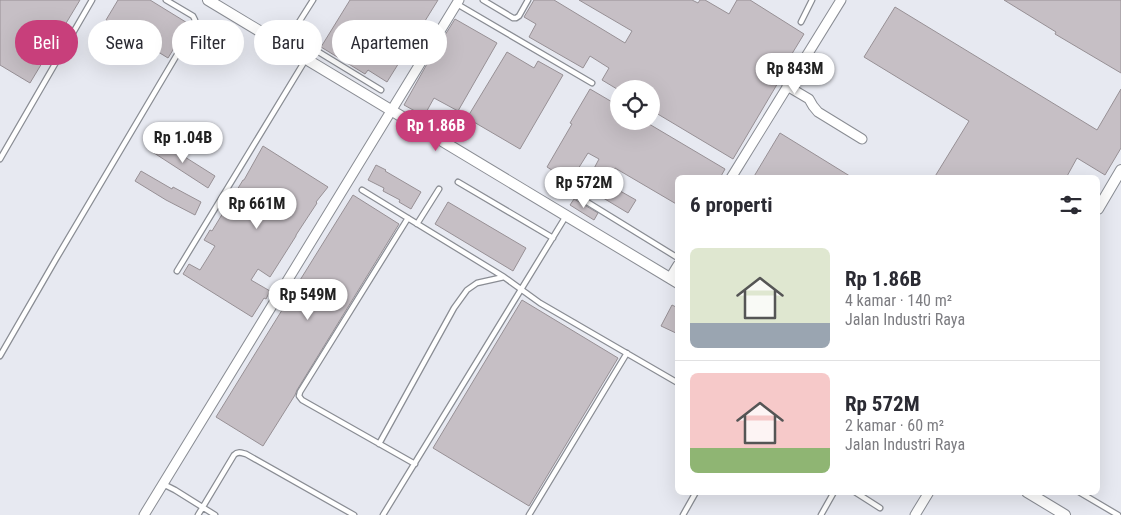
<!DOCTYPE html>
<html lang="id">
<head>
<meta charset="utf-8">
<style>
  :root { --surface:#fff; --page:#f2f2f3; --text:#2b2b33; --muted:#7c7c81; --line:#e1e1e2; --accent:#c83f7b }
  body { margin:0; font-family:"Roboto Condensed",sans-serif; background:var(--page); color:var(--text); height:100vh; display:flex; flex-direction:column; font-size:19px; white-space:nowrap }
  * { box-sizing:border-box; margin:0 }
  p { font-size:16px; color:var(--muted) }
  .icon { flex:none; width:28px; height:28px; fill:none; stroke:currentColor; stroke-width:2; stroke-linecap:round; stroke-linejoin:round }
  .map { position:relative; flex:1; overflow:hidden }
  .drawer { position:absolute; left:675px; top:175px; width:425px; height:320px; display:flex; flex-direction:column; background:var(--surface); border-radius:8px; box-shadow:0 5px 20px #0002 }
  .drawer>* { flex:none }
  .top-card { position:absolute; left:15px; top:20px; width:475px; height:45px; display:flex; gap:10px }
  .tools { position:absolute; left:610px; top:80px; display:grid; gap:10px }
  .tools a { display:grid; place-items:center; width:50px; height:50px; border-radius:50%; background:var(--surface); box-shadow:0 5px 20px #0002; font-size:25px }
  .price { position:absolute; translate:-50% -42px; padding:0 11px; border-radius:18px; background:#fff; color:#222; font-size:16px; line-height:32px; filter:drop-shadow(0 1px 2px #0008) }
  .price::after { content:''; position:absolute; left:50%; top:30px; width:15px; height:11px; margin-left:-8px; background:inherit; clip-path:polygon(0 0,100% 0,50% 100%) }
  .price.selected { background:var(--accent); color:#fff }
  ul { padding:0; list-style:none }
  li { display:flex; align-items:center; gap:15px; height:125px; padding:0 15px }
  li+li { border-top:1px solid var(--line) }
  li span { display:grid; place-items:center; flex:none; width:140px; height:100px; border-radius:8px; color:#555 }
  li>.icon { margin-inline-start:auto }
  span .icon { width:60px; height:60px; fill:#fffc; stroke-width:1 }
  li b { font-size:21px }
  h2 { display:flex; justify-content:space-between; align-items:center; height:60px; padding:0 15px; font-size:21px }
  .chip { padding:0 18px; border-radius:22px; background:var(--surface); box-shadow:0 5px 20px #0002; font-size:18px; line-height:45px }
  .chip.selected { background:var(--accent); color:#fff }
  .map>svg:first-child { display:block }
</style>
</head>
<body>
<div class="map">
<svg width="1121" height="515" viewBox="0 0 1121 515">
  <rect width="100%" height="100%" fill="#e7e9f1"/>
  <!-- building -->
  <path fill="#c6bfc5" stroke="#979095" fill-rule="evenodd" d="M0,0H80L30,83L0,65Z
    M118,0H150L189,24L168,58L106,20Z
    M350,0H438L387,82L368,70L365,74L321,47Z
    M534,0H554L625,43L632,31L579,0H692L698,3L700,0H705L729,14L737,0H750L804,34L790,57L792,59L733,159L651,110V89H617L602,80L609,68L590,56L583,68L529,37L536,24L524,17Z
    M1004,0H1121V73L1055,34L1056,32Z
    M895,7L1097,130L1121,89V148L1105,175L1077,158L1066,178H934L969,121L864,57Z
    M455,19L497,43L458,111L434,98L424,116L404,105L427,64Z
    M507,52L534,68L538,61L563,75L520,149L467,118Z
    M590,89L619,106V121H644L725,169L720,178H678V205L615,168L606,183L636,200L628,213L557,170L555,172L547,167L572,124L570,123ZM588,153L599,159L590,176L578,169Z
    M780,133L853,178H753Z
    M158,140L215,176L208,188L151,151Z
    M263,146L328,187L316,202L317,203L296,235V236L270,277L258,269L251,280L270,291L266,299L264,298L252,317L183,274L189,264L200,270L215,246L204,240L210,230L212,231L243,180H244Z
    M376,165L386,170L385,171L421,192L411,209L399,202L400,200L383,191L384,188L368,180Z
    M141,171L172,189L173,187L201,202L195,215L166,200L135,181Z
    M353,195L399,224L297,390L295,395L263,446L216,417L287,302L294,306L299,298L292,293Z
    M574,199L598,213L594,220L570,205Z
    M448,202L526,248L513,271L435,224Z
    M522,300L618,358L529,506L433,448Z
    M672,305L678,308V334L661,326Z"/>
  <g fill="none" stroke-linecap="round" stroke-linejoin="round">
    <defs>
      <path id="service" d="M313,0L294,30V35L299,40L381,90
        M483,0L513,18H516L519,16L528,0
        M457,4L592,83
        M801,22L812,0
        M0,159L92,0
        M458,182L553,238
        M362,190L504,277L540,303L678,383
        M574,194L678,258
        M408,218L300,392L299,396L302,400L415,464
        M417,224L439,189
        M177,271L306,59
        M0,356L56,259L194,26L195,20L193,16L166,0
        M379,444L454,308L467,290L477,283L504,277
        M163,484L175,490L215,515
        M855,492L880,508
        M1079,492L1118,515
        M198,515L234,455C238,451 242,453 246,454L354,515
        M383,515L566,216
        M529,515L627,353
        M683,515L696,492
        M821,515L834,492"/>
      <path id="minor" d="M787,86L809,99L813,106L818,112L862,139
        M731,178L841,0
        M670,278L678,265
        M144,515L459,0
        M915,515L929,492"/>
      <path id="tertiary" d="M208,0L678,283
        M1098,209L1121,170
        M1027,492L1065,515"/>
    </defs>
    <!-- service casing -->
    <use href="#service" stroke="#8a8d94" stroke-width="7"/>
    <!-- minor casing -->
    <use href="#minor" stroke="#8a8d94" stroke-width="11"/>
    <!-- tertiary casing -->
    <use href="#tertiary" stroke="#8a8d94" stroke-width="12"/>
    <!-- service -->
    <use href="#service" stroke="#fff" stroke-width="4.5"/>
    <!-- minor -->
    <use href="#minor" stroke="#fff" stroke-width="9"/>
    <!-- tertiary -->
    <use href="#tertiary" stroke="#fff" stroke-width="10"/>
  </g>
</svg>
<div class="tools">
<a><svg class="icon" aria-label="locate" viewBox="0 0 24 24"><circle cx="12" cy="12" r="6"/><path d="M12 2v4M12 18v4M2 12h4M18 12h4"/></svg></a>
</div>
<b class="price" style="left:795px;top:95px">Rp 843M</b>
<b class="price selected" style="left:436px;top:152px">Rp 1.86B</b>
<b class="price" style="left:183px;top:164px">Rp 1.04B</b>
<b class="price" style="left:584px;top:209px">Rp 572M</b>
<b class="price" style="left:257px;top:230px">Rp 661M</b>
<b class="price" style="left:308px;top:321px">Rp 549M</b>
<div class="top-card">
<a class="chip selected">Beli</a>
<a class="chip">Sewa</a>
<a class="chip">Filter</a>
<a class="chip">Baru</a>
<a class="chip">Apartemen</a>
</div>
<section class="drawer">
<h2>6 properti<svg class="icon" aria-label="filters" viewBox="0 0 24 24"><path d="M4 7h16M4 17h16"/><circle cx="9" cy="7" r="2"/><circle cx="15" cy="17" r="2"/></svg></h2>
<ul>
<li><span style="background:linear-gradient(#dfe7d0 75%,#9aa5b1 0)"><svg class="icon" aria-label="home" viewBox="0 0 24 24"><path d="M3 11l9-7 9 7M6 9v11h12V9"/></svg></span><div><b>Rp 1.86B</b><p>4 kamar · 140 m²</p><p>Jalan Industri Raya</p></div></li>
<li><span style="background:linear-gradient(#f6c9c9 75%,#8fb573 0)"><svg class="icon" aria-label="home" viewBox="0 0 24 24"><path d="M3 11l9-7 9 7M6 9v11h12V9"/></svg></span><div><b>Rp 572M</b><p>2 kamar · 60 m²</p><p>Jalan Industri Raya</p></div></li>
</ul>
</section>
</div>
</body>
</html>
